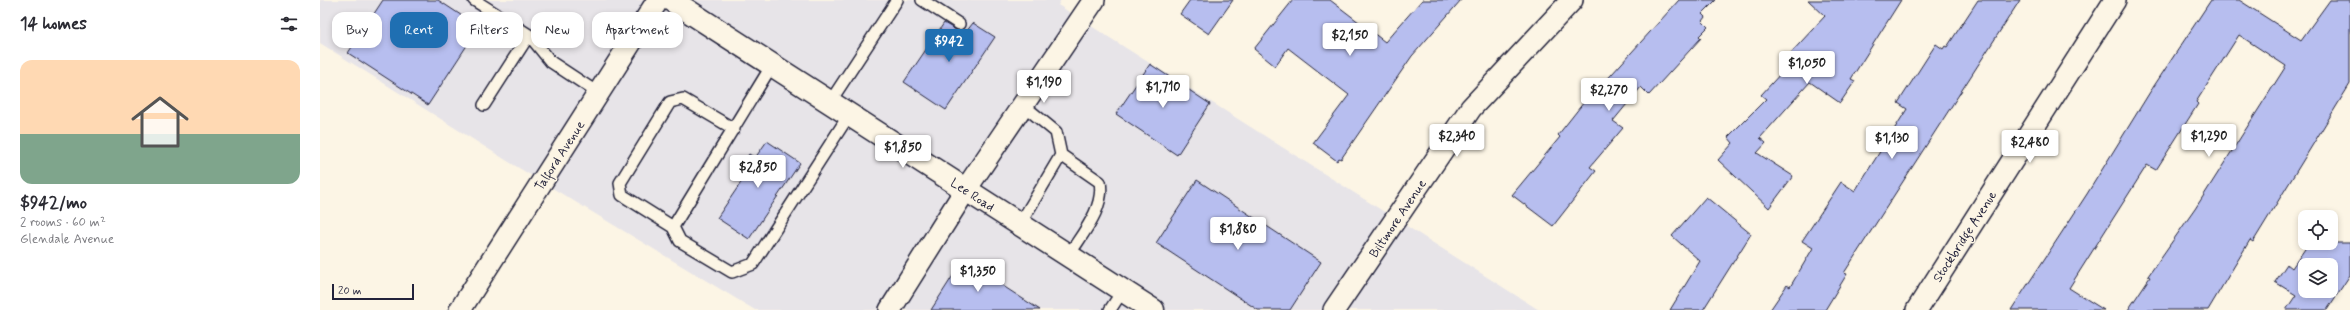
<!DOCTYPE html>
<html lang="en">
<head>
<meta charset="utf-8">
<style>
  :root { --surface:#fff; --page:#f2f2f3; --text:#2b2b33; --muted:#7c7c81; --accent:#1f6fb2 }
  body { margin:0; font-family:Mynerve,sans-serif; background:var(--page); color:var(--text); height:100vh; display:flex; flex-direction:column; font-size:15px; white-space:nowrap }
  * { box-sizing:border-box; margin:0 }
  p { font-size:13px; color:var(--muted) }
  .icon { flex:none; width:22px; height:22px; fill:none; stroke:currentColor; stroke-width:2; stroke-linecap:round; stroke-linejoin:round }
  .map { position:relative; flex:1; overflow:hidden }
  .sheet { display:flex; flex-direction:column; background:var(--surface); width:320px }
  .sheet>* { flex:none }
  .hud { position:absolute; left:12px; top:12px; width:380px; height:36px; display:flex; gap:8px }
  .fabs { position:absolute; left:1978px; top:210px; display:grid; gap:8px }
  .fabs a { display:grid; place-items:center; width:40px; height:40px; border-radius:8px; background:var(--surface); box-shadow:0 2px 6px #0003; font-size:20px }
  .scale { position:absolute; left:12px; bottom:10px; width:82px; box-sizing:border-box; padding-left:4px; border:2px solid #22223b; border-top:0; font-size:11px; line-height:14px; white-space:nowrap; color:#22223b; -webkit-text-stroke:3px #fcf5e5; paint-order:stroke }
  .price { position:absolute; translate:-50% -34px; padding:0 9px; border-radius:4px; background:#fff; color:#222; font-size:13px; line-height:26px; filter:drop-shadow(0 1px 2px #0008) }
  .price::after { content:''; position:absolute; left:50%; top:24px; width:12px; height:9px; margin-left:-6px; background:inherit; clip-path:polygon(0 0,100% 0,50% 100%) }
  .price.selected { background:var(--accent); color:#fff }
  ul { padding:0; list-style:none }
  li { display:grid; align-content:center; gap:8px; height:212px; padding:0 20px }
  li span { display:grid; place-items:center; height:124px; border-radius:12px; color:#555 }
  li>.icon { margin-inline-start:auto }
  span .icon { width:72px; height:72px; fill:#fffc; stroke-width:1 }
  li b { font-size:17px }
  h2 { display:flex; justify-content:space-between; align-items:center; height:48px; padding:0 20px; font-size:17px }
  .tag { padding:0 14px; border-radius:12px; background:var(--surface); box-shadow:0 2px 6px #0003; font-size:14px; line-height:36px }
  .tag.selected { background:var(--accent); color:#fff }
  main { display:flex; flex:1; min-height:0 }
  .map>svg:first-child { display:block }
</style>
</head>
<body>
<main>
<section class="sheet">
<h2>14 homes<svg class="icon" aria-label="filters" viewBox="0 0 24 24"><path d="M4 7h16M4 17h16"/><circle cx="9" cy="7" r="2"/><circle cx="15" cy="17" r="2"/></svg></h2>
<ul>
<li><span style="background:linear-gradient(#ffd9b3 60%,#7fa58c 0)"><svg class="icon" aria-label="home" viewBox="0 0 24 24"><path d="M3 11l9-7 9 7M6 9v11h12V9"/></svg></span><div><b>$942/mo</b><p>2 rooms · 60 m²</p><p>Glendale Avenue</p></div></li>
</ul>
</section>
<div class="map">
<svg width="2030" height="310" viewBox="0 0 2030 310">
  <rect width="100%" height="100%" fill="#fcf5e5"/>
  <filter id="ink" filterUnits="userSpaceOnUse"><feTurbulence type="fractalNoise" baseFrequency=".025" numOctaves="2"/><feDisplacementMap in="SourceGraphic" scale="8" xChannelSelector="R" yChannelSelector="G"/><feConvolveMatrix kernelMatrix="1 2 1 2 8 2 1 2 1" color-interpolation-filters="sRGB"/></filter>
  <g filter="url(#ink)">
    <!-- built -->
    <path fill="#e7e4e8" d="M0,0H741L738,5L1219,310H435L189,162L0,43Z"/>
    <!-- building -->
    <path fill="#b7beef" stroke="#22223b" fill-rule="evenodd" d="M63,0H118L159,27L108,105L28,53Z
      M870,0H913L889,34L860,14Z
      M973,0H1010L1065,42L1102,0H1141L1092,56L1021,159L1019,158L1017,161L993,143L1029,95L968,48L955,66L934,49Z
      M1359,0H1396L1382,14L1385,17L1382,21L1388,27L1379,36L1381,38L1329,95L1321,87L1293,121L1303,128L1270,167L1276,171L1233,226L1192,195L1240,137L1238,135L1279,83L1282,85Z
      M1488,0H1581L1531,79L1535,81L1520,103L1490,82L1440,138L1446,143L1437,153L1473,176L1449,208L1398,160L1413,143L1408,137L1446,99L1441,95L1473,60L1468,56L1505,16Z
      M1658,0H1700L1524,273L1527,274L1505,310H1450L1467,285L1470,287L1493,248L1482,241L1521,182L1535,191L1587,109L1578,103L1616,44L1623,49L1625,46L1627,47Z
      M1891,0H1919L1981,40L2010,0H2030V84L1933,242L1930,240L1888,310H1808L1830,277L1828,276L1875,209L1966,66L1919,35L1876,102L1878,104L1836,170L1827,165L1749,288L1784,310H1691L1767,194L1830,92Z
      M624,23L636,30L646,32L653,23L675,37L626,110L584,82Z
      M830,64L890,104L857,155L796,114Z
      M447,141L480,163L429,239L397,218L424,178L416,173L429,154L435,158Z
      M877,180L1001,262L970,310H938L836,243Z
      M1386,197L1431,234L1383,310H1350L1380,261L1352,236Z
      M1989,243H2030V275L2007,310H1966L1976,295L1955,282L1967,264L1972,268ZM1985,265H2011V291H1985Z
      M643,260L720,310H611Z"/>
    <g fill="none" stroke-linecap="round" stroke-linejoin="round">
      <defs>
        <path id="service" d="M154,0L209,35L231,62L278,93
          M602,0L639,24
          M452,65L353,227L360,241L412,272L433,264L529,115
          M510,102L577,0
          M164,105L209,35
          M703,105L736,132L741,155L780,182C785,208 762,234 749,255
          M700,224L741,155
          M353,227L302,195L300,183L350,102L363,99L414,129
          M790,310L803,290"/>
        <path id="minor" d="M140,310L338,0
          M570,310L646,189L774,0
          M1014,310L1151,108L1252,0
          M1597,310L1795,0"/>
        <path id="secondary" d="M351,0L833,310"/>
      </defs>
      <!-- service casing -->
      <use href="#service" stroke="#22223b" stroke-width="14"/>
      <!-- minor casing -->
      <use href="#minor" stroke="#22223b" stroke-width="24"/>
      <!-- secondary casing -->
      <use href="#secondary" stroke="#22223b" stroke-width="25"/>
      <!-- service -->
      <use href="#service" stroke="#fcf5e5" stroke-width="11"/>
      <!-- minor -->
      <use href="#minor" stroke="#fcf5e5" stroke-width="21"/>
      <!-- secondary -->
      <use href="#secondary" stroke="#fcf5e5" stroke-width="22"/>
    </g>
  </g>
  <g text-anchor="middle" stroke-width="3" stroke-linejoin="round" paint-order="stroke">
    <!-- street labels -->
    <g font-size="13" fill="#22223b" stroke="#fcf5e5">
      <text transform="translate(239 155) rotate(-57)" y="5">Talford Avenue</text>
      <text transform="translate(653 194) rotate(33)" y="5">Lee Road</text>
      <text transform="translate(1077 218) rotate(-56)" y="5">Biltmore Avenue</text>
      <text transform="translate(1644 236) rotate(-57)" y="5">Stockbridge Avenue</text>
    </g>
  </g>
</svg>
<div class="fabs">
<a><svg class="icon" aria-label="locate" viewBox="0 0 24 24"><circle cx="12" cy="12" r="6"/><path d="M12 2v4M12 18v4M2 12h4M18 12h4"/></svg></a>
<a><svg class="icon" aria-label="layers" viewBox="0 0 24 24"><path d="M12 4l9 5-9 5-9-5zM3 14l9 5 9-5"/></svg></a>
</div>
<div class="scale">20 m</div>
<b class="price" style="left:1030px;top:57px">$2,150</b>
<b class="price selected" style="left:629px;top:63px">$942</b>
<b class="price" style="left:1487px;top:85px">$1,050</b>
<b class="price" style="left:724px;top:104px">$1,190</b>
<b class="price" style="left:843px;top:109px">$1,710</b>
<b class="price" style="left:1289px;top:112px">$2,270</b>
<b class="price" style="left:1137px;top:158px">$2,340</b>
<b class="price" style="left:1889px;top:158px">$1,290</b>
<b class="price" style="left:1572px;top:160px">$1,130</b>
<b class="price" style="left:1710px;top:164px">$2,480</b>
<b class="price" style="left:583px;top:169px">$1,850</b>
<b class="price" style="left:438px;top:189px">$2,850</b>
<b class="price" style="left:918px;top:251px">$1,880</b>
<b class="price" style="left:658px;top:293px">$1,350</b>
<div class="hud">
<a class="tag">Buy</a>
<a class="tag selected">Rent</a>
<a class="tag">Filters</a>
<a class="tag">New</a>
<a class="tag">Apartment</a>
</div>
</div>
</main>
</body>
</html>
